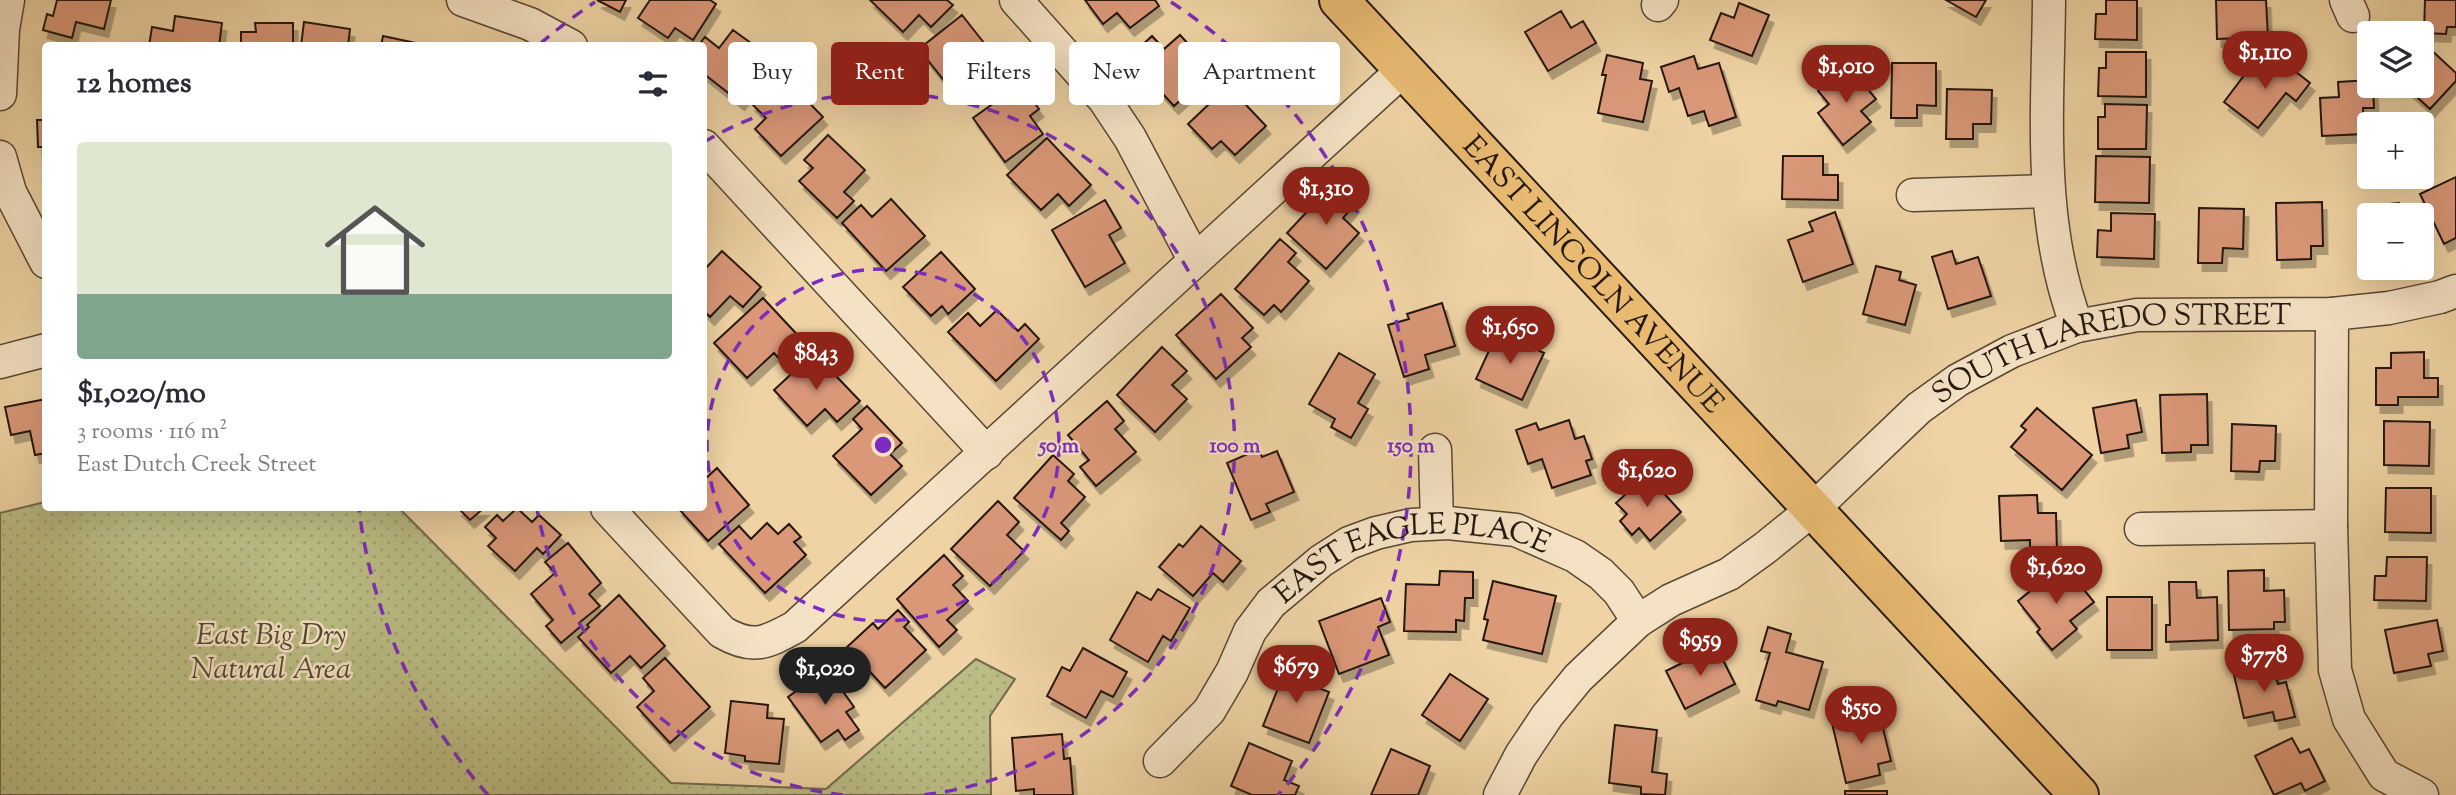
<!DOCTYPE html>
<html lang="en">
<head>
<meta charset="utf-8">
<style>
  :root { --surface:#fff; --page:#f7f7f7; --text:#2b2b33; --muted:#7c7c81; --accent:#8f2418 }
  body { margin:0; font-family:"Sorts Mill Goudy",serif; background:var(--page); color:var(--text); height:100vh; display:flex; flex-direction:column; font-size:26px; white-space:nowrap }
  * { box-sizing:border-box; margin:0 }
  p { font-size:23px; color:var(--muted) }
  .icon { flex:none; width:38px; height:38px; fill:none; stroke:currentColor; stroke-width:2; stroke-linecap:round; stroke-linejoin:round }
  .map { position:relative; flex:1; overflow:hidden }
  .side { position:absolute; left:42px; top:42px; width:665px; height:469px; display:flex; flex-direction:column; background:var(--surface); border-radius:7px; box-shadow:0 7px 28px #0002 }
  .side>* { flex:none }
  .banner { position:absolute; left:728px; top:42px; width:665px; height:63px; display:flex; gap:14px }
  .controls { position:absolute; left:2357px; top:21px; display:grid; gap:14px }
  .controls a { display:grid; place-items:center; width:77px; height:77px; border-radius:7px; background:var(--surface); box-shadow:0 7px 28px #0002; font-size:35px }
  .price { position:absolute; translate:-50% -60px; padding:0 16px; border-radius:24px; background:var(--accent); color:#fff; font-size:23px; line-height:46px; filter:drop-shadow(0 2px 4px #0008) }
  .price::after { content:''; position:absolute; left:50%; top:42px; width:21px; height:16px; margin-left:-10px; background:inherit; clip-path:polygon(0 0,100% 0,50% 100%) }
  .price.current { background:#222; color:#fff }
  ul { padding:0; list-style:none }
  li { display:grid; align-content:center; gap:14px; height:371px; padding:0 35px }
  li span { display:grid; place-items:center; height:217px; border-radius:7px; color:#555 }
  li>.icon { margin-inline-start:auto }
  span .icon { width:126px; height:126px; fill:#fffc; stroke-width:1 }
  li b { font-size:30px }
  h2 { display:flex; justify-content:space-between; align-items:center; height:84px; padding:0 35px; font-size:30px }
  .chip { padding:0 24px; border-radius:7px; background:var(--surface); box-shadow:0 7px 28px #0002; font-size:24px; line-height:63px }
  .chip.current { background:var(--accent); color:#fff }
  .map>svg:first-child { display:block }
</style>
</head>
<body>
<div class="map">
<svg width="2456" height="795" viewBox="0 0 2456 795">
  <defs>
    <pattern id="green-dots" width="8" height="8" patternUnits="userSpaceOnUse" patternTransform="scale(1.75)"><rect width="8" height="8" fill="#bbbc84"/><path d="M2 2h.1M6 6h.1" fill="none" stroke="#a1a171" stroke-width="1.8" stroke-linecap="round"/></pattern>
    <filter id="shadow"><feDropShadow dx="4.5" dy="8" stdDeviation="0" flood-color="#0004"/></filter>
  </defs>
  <rect width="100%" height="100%" fill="#efd3a4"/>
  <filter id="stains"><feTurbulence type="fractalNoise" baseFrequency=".00286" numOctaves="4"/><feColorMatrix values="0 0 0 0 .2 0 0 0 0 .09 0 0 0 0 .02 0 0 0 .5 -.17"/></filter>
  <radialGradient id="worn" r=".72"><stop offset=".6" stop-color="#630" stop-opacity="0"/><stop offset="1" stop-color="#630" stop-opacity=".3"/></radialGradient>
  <!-- green -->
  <path fill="url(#green-dots)" stroke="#706a4a" stroke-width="2" d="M45,502L46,508H399L671,783L826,789L976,659L1015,679L990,716L991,795H0V513Z"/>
  <!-- building -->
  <path fill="#da9879" stroke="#25180f" stroke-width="2" filter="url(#shadow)" d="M57,0H111L104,29L76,22L72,38L43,30L47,14L53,16Z
    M597,0H626L620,12Z
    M650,0H710L716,4L693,40L675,28L668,38L638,18Z
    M870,0H947L953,5L931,27L919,15L903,32Z
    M1085,0H1155L1159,6L1130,28L1117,13L1103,24Z
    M1946,0H1986L1976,17Z
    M2106,0H2137V40L2095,39L2096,14H2106Z
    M2216,0H2266L2268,37L2217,39Z
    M2425,0H2456V27H2447L2446,34L2424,33Z
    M1739,3L1769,15L1752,56L1710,40L1721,13L1734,18Z
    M1561,11L1571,28L1583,21L1596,43L1548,71L1525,32Z
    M962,15L1003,67L981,84L970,71L950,88L919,49Z
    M175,16L222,23L219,46H149L152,27L173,31Z
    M304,22L350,29L348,46H301Z
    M255,23H293V46H241V32H256Z
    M733,30L773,59L740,102L704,74V46H698L705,37L719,48Z
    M1180,35L1213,71L1174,106L1129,57L1152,36L1164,49Z
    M383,36L430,46H381Z
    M2427,46L2456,73V81L2430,109L2405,86H2422V51Z
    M2106,52H2146V97L2098,96L2099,68H2106Z
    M1607,55L1643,63L1640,79L1652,81L1643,122L1598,113L1606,75H1602Z
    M1694,56L1698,69L1719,63L1736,117L1709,126L1704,111L1688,116L1679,88L1669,92L1661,67Z
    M2255,61L2272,74L2282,61L2310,83L2296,101L2286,93L2258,128L2224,102Z
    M1892,63H1936V106L1917,105V118H1891Z
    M1849,66L1876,99L1861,111L1871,122L1843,145L1818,113L1829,104L1818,91Z
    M1011,71L1039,109L1030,116L1043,134L1005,162L973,118L1001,98L991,86Z
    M781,74L823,117L781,156L755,129L766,118L751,103Z
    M2370,80V86H2373L2374,108H2363L2364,134L2322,136L2320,98L2339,97L2338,82Z
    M1228,86L1266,126L1235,155L1221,141L1212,149L1188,124Z
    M1947,89L1992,90L1991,124H1973V139H1946Z
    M2105,104L2147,105L2146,149H2098V117H2105Z
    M37,120H46V147H38Z
    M828,135L865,170L844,192L854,201L837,218L799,181L813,168L804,160Z
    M1047,138L1091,185L1069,206L1058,194L1041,210L1007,175Z
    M1783,156H1823V175H1838V200L1782,199Z
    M2096,156L2150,157L2149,203L2095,202Z
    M2456,177V238L2444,244L2420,194Z
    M1333,184L1355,204L1343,218L1359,233L1326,269L1287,233Z
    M891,199L925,236L886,271L842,223L861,205L872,217Z
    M1105,200L1121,228L1109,235L1125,263L1085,287L1052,230Z
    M2322,202L2323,246H2311V259L2277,260L2276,203Z
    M2399,203L2401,215H2370V256H2361L2358,224L2369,222L2367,206Z
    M2199,208L2244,209L2243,249L2223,248L2222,263H2198Z
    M1835,212L1853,264L1803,282L1788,240L1813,231L1809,222Z
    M2111,213L2155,214L2154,259L2097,257L2098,230L2111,231Z
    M1280,239L1296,253L1288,262L1309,281L1281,312L1274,305L1264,315L1235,289Z
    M722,251L761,287L743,307L730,296L710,317L704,311V270Z
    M1952,251L1956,264L1978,257L1991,296L1948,309L1932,257Z
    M941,252L975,289L948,314L942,306L931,316L903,287Z
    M1876,266L1901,272L1899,280L1916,285L1905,325L1863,314Z
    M1221,294L1253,328L1242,338L1251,347L1216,379L1176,335Z
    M763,298L806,344L784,364L774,353L747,378L714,343Z
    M1442,303L1455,346L1425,355L1429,369L1404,377L1388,325L1409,319L1407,314Z
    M997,310L1018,331L1025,324L1039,339L996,381L948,332L968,313L980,326Z
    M1498,331L1544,353L1522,400L1476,379Z
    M1162,347L1187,371L1172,385L1187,399L1155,432L1117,395Z
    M2424,352V378H2438V397H2398V405H2376V368H2391V353Z
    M814,353L860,401L837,422L825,409L807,426L774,390Z
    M1339,353L1375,374L1358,403L1368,409L1351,438L1331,427L1335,419L1309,404Z
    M2207,394L2208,445H2191V452L2162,453L2160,395Z
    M46,399V453L35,455L30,431L11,435L5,407Z
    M2136,400L2142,432L2127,435L2129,448L2101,453L2093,408Z
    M1107,401L1124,421L1115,429L1136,452L1096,486L1080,467L1089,460L1068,435Z
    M867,406L902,443L890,454L902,466L871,495L833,456L862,429L853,419Z
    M2037,408L2092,455L2062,490L2011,447L2026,430L2021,426Z
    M1569,420L1575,439L1584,436L1592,459L1586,461L1591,475L1552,488L1542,459L1528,464L1516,430L1536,423L1539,430Z
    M2384,421L2430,422L2429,466L2384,465Z
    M2232,424L2276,426L2275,461H2260L2259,472L2231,471Z
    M1259,449L1262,457L1277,451L1294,492L1266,504L1270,512L1251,520L1227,463Z
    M1053,455L1074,474L1068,481L1085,497L1061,523L1069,531L1061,540L1014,498Z
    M717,468L749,505L708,541L678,508H704V480Z
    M1647,475L1681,512L1650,541L1639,528L1632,535L1620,521L1627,514L1616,503Z
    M2386,488H2431V533L2385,532Z
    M2037,495L2038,513H2056L2057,553L2047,554V548L2030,549V540L2001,541L1999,496Z
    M998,501L1019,522L1007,535L1024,551L990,586L951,549Z
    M458,508H484L470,520Z
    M517,508L532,522L539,515L561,535L543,554L537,548L515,571L488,546L496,538L485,527L497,515L503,521Z
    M767,523L778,534L789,524L801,537L794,542L806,555L765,593L719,544L739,526L751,539Z
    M1201,526L1241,561L1223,582L1213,573L1193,596L1159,567L1179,544L1183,547Z
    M568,543L601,583L589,594L600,606L579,623L581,626L561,643L546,626L553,620L531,594L555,573L545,562Z
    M944,555L963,576L953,585L968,601L947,620L957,630L939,647L897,599Z
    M2387,557H2427L2426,601L2374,600L2375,576H2386Z
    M2063,564L2094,602L2070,621L2077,629L2052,650L2037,632L2040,629L2018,601Z
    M2264,570V591L2284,590L2285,622H2274V629L2229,630L2228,571Z
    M1440,571L1473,572V598H1465L1464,621L1456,620V632L1404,631L1406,584L1439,585Z
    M1493,581L1556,596L1542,654L1483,640L1488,620L1484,619Z
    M2169,582H2196L2197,598L2217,597L2218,640L2166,642V625H2170Z
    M1158,589L1190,608L1171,641L1163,636L1148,662L1110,640L1137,592L1151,600Z
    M619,595L665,646L641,668L630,656L611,673L578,637L589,627L587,625Z
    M2107,597H2152V650H2107Z
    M1381,598L1390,622L1378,627L1389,655L1339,674L1319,621Z
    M898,610L909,622L904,627L926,650L885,688L847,647L873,623L878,629Z
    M2437,620L2443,651L2428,654L2431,666L2394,673L2385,630Z
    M1768,627L1791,634L1786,652L1823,662L1809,710L1778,701L1776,706L1756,700L1770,653L1761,651Z
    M1716,646L1735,684L1685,709L1666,671Z
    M1083,648L1127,672L1113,697L1101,691L1086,718L1047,696L1062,667L1070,671Z
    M665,658L710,707L670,743L637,707L654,691L643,678Z
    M1288,663L1312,673L1308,684L1329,692L1309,743L1263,726Z
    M2273,666L2278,684L2286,682L2295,717L2275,721L2273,712L2244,718L2234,675Z
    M827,669L854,707L846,712L859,730L845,740L838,730L821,742L788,697Z
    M1450,674L1488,699L1460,741L1422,715Z
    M731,701L768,705L767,718L784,719L779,764L745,761V756L725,753Z
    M1879,712L1891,761L1878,764L1880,775L1846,783L1832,723Z
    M1615,725L1657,730L1652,772L1667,774L1665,795L1641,794V787L1609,783Z
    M1062,734L1064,759L1070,758L1073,795H1034V789L1016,791L1012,738Z
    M2292,738L2300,753L2309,749L2325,781L2305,791L2301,783L2274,795L2255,756Z
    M1249,743L1292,761L1284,780L1299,786L1295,795H1252L1231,786Z
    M1391,749L1430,766L1418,795H1371Z
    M1845,791H1887V795H1845Z"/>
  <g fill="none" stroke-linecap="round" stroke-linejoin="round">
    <defs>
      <g id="minor">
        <path d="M463,0L530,24L571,46"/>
        <path d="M1016,0L1104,99L1130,138L1194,259"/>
        <path d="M2049,0C2048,109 2037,222 2077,326"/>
        <path d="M2346,0L2353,16"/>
        <path d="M1658,5L1662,0"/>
        <path d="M0,94L3,29L8,0"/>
        <path d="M704,146L987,453"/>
        <path d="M0,157L10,192L46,262"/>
        <path d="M1913,195L2048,191"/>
        <path d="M2332,314L2331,526L2335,670L2349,719L2384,775L2422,795"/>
        <path d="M0,362L46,350"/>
        <path d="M1435,450L1437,523"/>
        <path d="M607,508L722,632C753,650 766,643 795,627L1403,70"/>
        <path d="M2141,529L2331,526"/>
        <path id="s1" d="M1160,761L1209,711L1232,672L1250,631L1271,603L1321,561L1349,543L1376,533L1411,525L1448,523L1516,530L1575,556L1601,574L1619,592L1638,621"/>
        <path id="s2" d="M1500,795L1521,755L1547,716L1578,678L1638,621L1671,600L1729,574L1765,548L1812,510L1919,408L1958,380L2012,351L2077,326L2137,315L2332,314L2389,308L2440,297L2456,291"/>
      </g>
      <g id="major">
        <path id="s3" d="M1339,0L2079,795"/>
      </g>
    </defs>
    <!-- minor casing -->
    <use href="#minor" stroke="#584734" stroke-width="35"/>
    <!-- major casing -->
    <use href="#major" stroke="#25180f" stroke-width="42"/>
    <!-- minor -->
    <use href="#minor" stroke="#f5e2c4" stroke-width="32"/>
    <!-- major -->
    <use href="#major" stroke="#e8ba72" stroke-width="38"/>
  </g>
  <!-- distance rings -->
  <g fill="none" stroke="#7b2cbf" stroke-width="3.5" stroke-dasharray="12 9">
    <circle cx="883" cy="445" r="176"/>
    <path d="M843 795A352 352 0 0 1 537 509M704 142A352 352 0 1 1 923 795"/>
    <path d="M488 795A528 528 0 0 1 359 509M540 44A528 528 0 0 1 595 2M1171 2A528 528 0 0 1 1278 795"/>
  </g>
  <g text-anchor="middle" stroke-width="5" stroke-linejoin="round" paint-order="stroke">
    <!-- street labels -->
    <g font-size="30" fill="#25180f" stroke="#f5e2c4">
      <text dy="10" stroke="none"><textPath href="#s3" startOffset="374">EAST LINCOLN AVENUE</textPath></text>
      <text dy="10" stroke="none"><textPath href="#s2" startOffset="786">SOUTH LAREDO STREET</textPath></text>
      <text dy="10" stroke="none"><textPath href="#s1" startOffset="352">EAST EAGLE PLACE</textPath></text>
    </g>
    <!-- park labels -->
    <g font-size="30" font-style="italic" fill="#524932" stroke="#f5e2c4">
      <text x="271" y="644">East Big Dry<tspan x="271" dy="34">Natural Area</tspan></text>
    </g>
  </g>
  <circle cx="883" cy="445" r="10" fill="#7b2cbf" stroke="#f5e2c4" stroke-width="3.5"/>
  <g font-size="21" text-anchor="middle" font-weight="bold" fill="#7b2cbf" stroke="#f5e2c4" stroke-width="5" stroke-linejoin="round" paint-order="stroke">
    <text x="1059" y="452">50 m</text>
    <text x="1235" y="452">100 m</text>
    <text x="1411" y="452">150 m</text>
  </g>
  <rect width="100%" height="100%" filter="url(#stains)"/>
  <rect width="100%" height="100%" fill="url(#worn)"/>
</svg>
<div class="controls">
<a><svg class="icon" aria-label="layers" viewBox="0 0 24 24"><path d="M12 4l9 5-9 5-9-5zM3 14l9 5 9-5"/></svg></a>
<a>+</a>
<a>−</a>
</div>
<b class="price" style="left:2265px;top:91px">$1,110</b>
<b class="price" style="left:1846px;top:105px">$1,010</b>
<b class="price" style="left:1326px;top:227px">$1,310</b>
<b class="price" style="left:1510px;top:366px">$1,650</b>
<b class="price" style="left:816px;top:392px">$843</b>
<b class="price" style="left:1647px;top:509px">$1,620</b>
<b class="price" style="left:2056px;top:606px">$1,620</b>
<b class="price" style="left:1700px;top:678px">$959</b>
<b class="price" style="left:2264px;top:694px">$778</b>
<b class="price" style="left:1296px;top:705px">$679</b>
<b class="price current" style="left:825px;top:707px">$1,020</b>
<b class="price" style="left:1861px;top:746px">$550</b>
<div class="banner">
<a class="chip">Buy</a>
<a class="chip current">Rent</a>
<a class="chip">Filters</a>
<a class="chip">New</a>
<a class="chip">Apartment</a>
</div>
<section class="side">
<h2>12 homes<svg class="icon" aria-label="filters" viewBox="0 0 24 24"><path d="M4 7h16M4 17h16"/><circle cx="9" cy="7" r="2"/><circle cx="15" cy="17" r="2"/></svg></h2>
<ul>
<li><span style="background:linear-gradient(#dfe7d0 70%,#7fa58c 0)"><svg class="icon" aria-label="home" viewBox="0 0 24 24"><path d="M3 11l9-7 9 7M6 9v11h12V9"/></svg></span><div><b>$1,020/mo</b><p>3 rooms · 116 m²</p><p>East Dutch Creek Street</p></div></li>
</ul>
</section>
</div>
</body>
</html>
